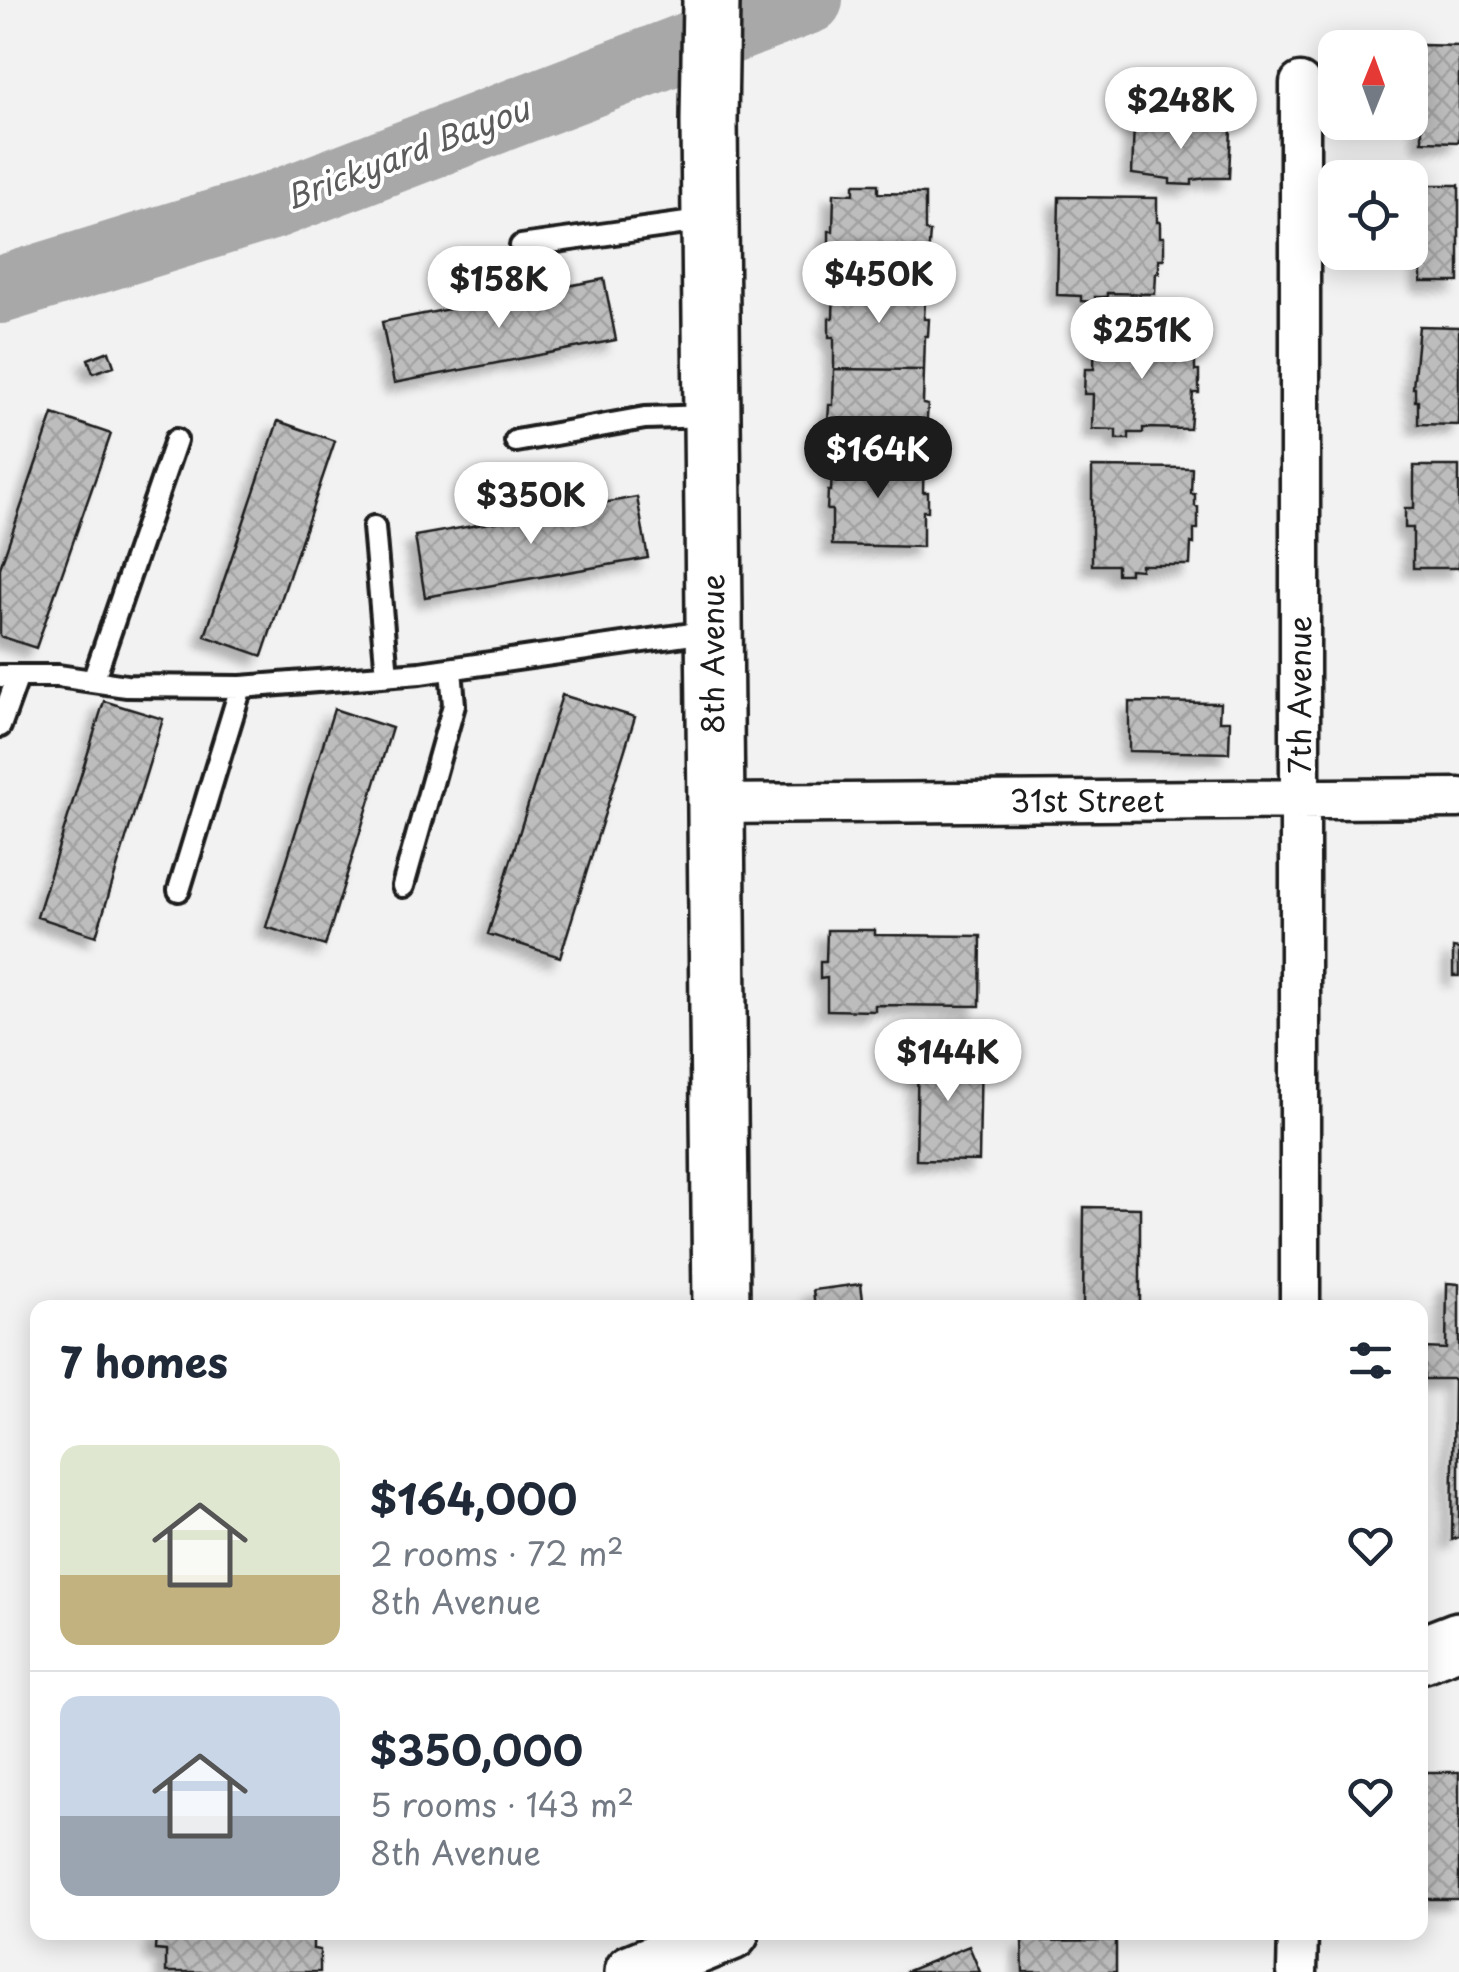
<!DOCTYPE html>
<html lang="en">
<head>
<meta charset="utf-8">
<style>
  :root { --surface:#fff; --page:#f2f2f3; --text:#1f2937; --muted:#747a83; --line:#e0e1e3; --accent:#1c1c1c }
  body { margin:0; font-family:"Playpen Sans",sans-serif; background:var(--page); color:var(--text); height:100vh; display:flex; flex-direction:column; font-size:38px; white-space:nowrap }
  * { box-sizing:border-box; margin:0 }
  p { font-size:32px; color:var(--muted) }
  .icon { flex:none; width:55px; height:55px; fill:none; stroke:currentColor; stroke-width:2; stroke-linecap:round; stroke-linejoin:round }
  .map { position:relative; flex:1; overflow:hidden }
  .details { position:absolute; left:30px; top:1300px; width:1398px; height:640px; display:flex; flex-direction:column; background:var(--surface); border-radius:20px; box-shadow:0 5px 25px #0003 }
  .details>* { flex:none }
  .needle { width:65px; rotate:1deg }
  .controls { position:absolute; left:1318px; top:30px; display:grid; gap:20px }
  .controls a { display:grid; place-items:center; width:110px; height:110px; border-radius:20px; background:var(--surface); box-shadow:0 5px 25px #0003; font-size:50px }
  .price { position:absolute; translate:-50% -85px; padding:0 22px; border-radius:35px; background:#fff; color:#222; font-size:32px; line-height:65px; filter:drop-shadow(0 2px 5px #0008) }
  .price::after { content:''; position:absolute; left:50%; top:60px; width:30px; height:22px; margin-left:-15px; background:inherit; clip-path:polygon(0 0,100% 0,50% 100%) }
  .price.on { background:var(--accent); color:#fff }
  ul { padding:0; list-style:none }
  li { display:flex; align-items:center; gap:30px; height:250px; padding:0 30px }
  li+li { border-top:2px solid var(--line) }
  li span { display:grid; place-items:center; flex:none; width:280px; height:200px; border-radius:20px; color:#555 }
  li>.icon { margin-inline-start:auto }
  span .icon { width:120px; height:120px; fill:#fffc; stroke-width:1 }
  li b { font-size:42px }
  h2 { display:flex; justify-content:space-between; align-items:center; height:120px; padding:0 30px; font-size:42px }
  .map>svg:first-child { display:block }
</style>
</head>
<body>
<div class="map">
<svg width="1459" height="1972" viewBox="0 0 1459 1972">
  <defs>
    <pattern id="building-cross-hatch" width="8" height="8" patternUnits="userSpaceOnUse" patternTransform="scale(2.5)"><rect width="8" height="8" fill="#bdbdbd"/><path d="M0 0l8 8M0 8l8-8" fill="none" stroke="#a2a2a2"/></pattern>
    <filter id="shadow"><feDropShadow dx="-9" dy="9" stdDeviation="5" flood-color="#0004"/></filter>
  </defs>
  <rect width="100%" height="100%" fill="#f2f2f2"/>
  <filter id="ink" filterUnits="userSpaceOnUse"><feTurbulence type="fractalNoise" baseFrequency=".01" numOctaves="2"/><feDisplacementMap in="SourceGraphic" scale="20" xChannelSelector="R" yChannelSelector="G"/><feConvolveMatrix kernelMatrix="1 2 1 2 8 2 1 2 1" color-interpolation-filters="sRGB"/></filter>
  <g filter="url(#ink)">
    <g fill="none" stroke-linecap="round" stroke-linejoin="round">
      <!-- river -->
      <path stroke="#a8a8a8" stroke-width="68" d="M0,290L271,206L809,0"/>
    </g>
    <!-- building -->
    <path fill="url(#building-cross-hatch)" stroke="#1c1c1c" stroke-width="2.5" filter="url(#shadow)" d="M1422,45L1459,46V142L1422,141V122H1419V115H1413L1414,83H1419Z
      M1134,124L1231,127L1229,178H1206L1192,180V185L1170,184V179L1132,174Z
      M854,184H878V193L925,194V231L930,232L926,284L834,282L835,248H829V231H833L834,193L854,194Z
      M1420,185H1459V282H1421V260L1413,254L1414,224H1419Z
      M1059,197L1157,198V222H1160V237H1164V259H1159V273H1156L1155,294L1107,293V297H1095L1096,302L1081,301V296L1057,295Z
      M604,279L616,340L394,383L382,322Z
      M834,282L926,284L924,319H929L928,336H925L924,370L834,369V337H829V318H833Z
      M1419,326L1459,327V425L1418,424V401H1415V388H1413Z
      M1095,331L1191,333V358H1195V371H1199V393H1193L1190,429L1143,428V433H1129V439H1116V430L1092,429L1093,394H1084L1085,369H1094Z
      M109,351L114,366L93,373L88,359Z
      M834,369L924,370L923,404L928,405L924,456L833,455V422H828L829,405H833Z
      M53,414L111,434L36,648L0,636V568Z
      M278,421L335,441L262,656L205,636Z
      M833,455L924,456L923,492H928V511H923V547L832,545V510H827L828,491H831Z
      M1414,466H1459V568H1413V528H1405V508H1414Z
      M1092,467L1192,468L1191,494H1195V506L1198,507V529H1194V544L1191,543L1190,565H1141V570L1130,569V574H1117V565H1092Z
      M637,497L648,558L425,597L415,536Z
      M562,695L635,717L560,957L488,934Z
      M104,701L163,719L96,936L37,917Z
      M1129,702L1220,703L1219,721H1230L1229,753L1129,751Z
      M334,709L392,728L325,946L266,927Z
      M827,930H875V935L981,936L980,1006L875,1005V1011L827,1010V978L820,979V962H826Z
      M1453,948L1459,949V976H1453Z
      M918,1047L981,1048L979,1161L916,1160Z
      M1084,1207L1140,1208V1308H1083Z
      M1447,1283L1459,1284V1537L1452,1540L1454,1379H1424L1425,1348L1446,1349Z
      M861,1284L864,1308H815L813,1290Z
      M1420,1772H1459V1899H1420Z
      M156,1932H313V1949L320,1950V1972H166V1951L155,1950Z
      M1116,1940V1972H1023L1022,1941Z
      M969,1946L980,1972H905Z"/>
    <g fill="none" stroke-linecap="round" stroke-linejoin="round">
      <defs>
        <path id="lane" d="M521,246L708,220
          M516,441L645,418L710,416
          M374,527L387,675
          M0,676H58L126,686L241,687L420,673L713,631
          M93,681L176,440
          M0,726L18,676
          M403,886L454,705L451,669
          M179,890L241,687"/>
        <path id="street" d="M714,804L1459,798
          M1300,1308V83
          M1297,1972L1298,1932"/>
        <path id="secondary" d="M711,0L709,121L721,1308"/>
        <path id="primary" d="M1420,1655L1459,1640
          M633,1972L731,1932"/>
      </defs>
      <!-- lane casing -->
      <use href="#lane" stroke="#1c1c1c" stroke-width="28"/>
      <!-- street casing -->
      <use href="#street" stroke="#1c1c1c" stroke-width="45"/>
      <!-- secondary casing -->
      <use href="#secondary" stroke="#1c1c1c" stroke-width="62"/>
      <!-- primary casing -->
      <use href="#primary" stroke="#1c1c1c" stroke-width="62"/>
      <!-- lane -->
      <use href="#lane" stroke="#fff" stroke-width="20"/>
      <!-- street -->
      <use href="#street" stroke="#fff" stroke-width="38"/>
      <!-- secondary -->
      <use href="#secondary" stroke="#fff" stroke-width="55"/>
      <!-- primary -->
      <use href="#primary" stroke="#fff" stroke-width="55"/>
    </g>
  </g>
  <g text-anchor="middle" stroke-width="8" stroke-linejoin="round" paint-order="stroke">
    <!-- street labels -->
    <g font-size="30" fill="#1c1c1c" stroke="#fff">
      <text transform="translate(714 654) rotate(-90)" y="10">8th Avenue</text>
      <text transform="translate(1301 695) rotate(-90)" y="10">7th Avenue</text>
      <text x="1087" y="812">31st Street</text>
    </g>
    <!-- water labels -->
    <g font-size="32" font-style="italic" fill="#5b5b5b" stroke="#fff">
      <text transform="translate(407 154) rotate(-21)" y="11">Brickyard Bayou</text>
    </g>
  </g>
</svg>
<div class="controls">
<a><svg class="needle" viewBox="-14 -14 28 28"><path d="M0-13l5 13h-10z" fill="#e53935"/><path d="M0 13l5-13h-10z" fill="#747a83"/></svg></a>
<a><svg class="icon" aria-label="locate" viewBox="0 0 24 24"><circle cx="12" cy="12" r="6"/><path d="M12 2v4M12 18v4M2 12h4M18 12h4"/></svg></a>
</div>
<b class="price" style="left:1181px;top:152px">$248K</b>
<b class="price" style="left:879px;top:326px">$450K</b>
<b class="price" style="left:499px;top:331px">$158K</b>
<b class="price" style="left:1142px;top:382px">$251K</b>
<b class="price on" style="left:878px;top:501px">$164K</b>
<b class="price" style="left:531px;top:547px">$350K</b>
<b class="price" style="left:948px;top:1104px">$144K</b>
<section class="details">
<h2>7 homes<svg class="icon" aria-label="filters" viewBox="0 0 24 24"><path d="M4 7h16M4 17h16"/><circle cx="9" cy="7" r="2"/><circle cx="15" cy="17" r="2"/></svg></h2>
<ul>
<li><span style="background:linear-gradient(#dfe7d0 65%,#c2b280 0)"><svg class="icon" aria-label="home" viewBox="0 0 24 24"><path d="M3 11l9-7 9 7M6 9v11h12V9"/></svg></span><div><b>$164,000</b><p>2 rooms · 72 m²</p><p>8th Avenue</p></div><svg class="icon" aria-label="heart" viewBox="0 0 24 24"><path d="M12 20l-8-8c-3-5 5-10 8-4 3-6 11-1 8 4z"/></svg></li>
<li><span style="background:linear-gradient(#c9d6e8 60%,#9aa5b1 0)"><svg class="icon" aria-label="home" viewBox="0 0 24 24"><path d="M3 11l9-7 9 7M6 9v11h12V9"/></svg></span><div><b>$350,000</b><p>5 rooms · 143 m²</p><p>8th Avenue</p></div><svg class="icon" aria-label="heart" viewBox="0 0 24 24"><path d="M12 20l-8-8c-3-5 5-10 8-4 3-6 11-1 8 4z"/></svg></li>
</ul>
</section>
</div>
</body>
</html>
